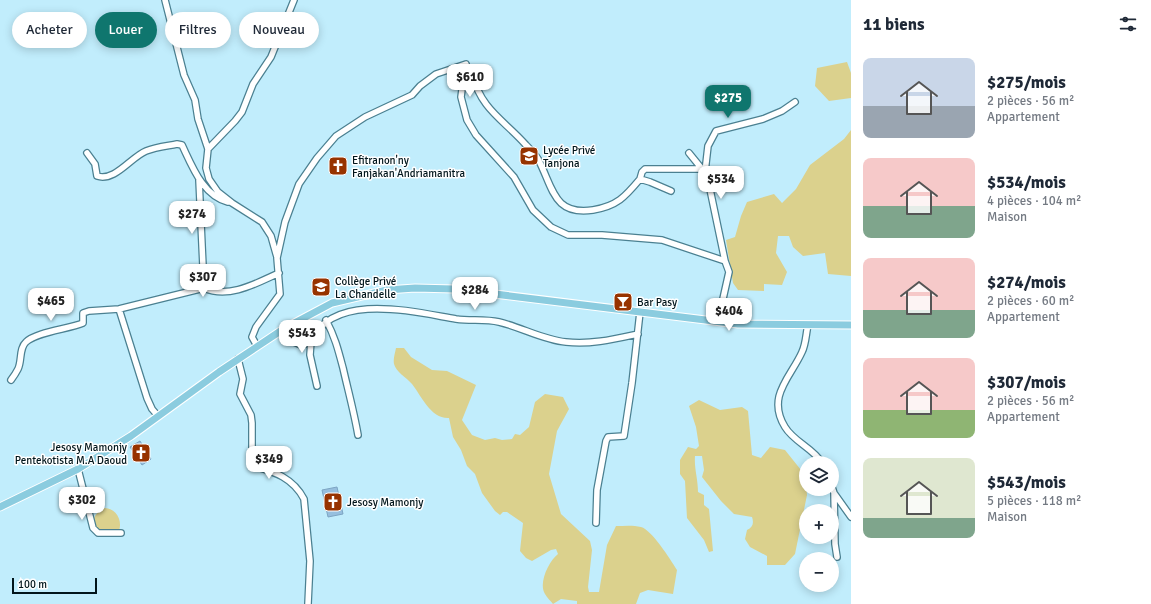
<!DOCTYPE html>
<html lang="fr">
<head>
<meta charset="utf-8">
<style>
  :root { --surface:#fff; --page:#f2f2f3; --text:#1f2937; --muted:#747a83; --accent:#0f766e }
  body { margin:0; font-family:Signika,sans-serif; background:var(--page); color:var(--text); height:100vh; display:flex; flex-direction:column; font-size:15px; white-space:nowrap }
  * { box-sizing:border-box; margin:0 }
  p { font-size:13px; color:var(--muted) }
  .icon { flex:none; width:22px; height:22px; fill:none; stroke:currentColor; stroke-width:2; stroke-linecap:round; stroke-linejoin:round }
  .map { position:relative; flex:1; overflow:hidden }
  .sheet { display:flex; flex-direction:column; background:var(--surface); width:300px }
  .sheet>* { flex:none }
  .banner { position:absolute; left:12px; top:12px; width:380px; height:36px; display:flex; gap:8px }
  .controls { position:absolute; left:799px; top:456px; display:grid; gap:8px }
  .controls a { display:grid; place-items:center; width:40px; height:40px; border-radius:50%; background:var(--surface); box-shadow:0 2px 10px #0003; font-size:20px }
  .scale { position:absolute; left:12px; bottom:10px; width:85px; box-sizing:border-box; padding-left:4px; border:2px solid #01151b; border-top:0; font-size:11px; line-height:14px; white-space:nowrap; color:#01151b; -webkit-text-stroke:3px #fff; paint-order:stroke }
  .price { position:absolute; translate:-50% -34px; padding:0 9px; border-radius:8px; background:#fff; color:#222; font-size:13px; line-height:26px; filter:drop-shadow(0 1px 2px #0008) }
  .price::after { content:''; position:absolute; left:50%; top:24px; width:12px; height:9px; margin-left:-6px; background:inherit; clip-path:polygon(0 0,100% 0,50% 100%) }
  .price.on { background:var(--accent); color:#fff }
  ul { padding:0; list-style:none }
  li { display:flex; align-items:center; gap:12px; height:100px; padding:0 12px }
  li span { display:grid; place-items:center; flex:none; width:112px; height:80px; border-radius:8px; color:#555 }
  li>.icon { margin-inline-start:auto }
  span .icon { width:48px; height:48px; fill:#fffc; stroke-width:1 }
  li b { font-size:17px }
  h2 { display:flex; justify-content:space-between; align-items:center; height:48px; padding:0 12px; font-size:17px }
  .chip { padding:0 14px; border-radius:18px; background:var(--surface); box-shadow:0 2px 10px #0003; font-size:14px; line-height:36px }
  .chip.on { background:var(--accent); color:#fff }
  main { display:flex; flex:1; min-height:0 }
  .map>svg:first-child { display:block }
</style>
</head>
<body>
<main>
<div class="map">
<svg width="851" height="604" viewBox="0 0 851 604">
  <rect width="100%" height="100%" fill="#c1edfc"/>
  <!-- green -->
  <path fill="#dbd18d" d="M847,62L851,73V98L829,101L815,86L817,68Z
    M851,130V276L828,274L825,253L803,256L793,247L789,236H778L776,253L787,272L782,285L764,284V291L738,290L733,283L726,240L735,237L741,216L747,202L774,194L782,203L796,189L810,165L844,139Z
    M396,348H404L411,357L432,370L447,371L476,385L462,420L472,435L485,440L495,438L502,440L512,439L515,434L520,435L529,427L535,402L545,394L563,397L569,409L557,431L549,474L561,514L590,541L592,550L588,587L589,592H599L607,545L616,526C624,526 633,525 641,527C652,530 670,559 677,570L673,594L648,590L640,593L636,604H577V601L561,599L553,604C551,601 547,598 545,594C538,583 549,561 558,554L556,549L551,550L532,561L526,558L520,551L523,523L507,512H503L500,515L495,511L482,493L475,474L467,466L461,450L453,437L449,418C431,419 422,397 412,384C406,377 396,372 394,364C393,359 395,353 396,348Z
    M699,400L720,410L742,407L748,411L752,455L761,458L770,447L785,450L805,475L807,495L795,554L785,565H767V556L750,547L745,539L747,530C753,527 754,523 752,517L734,514L721,501L702,477L704,470L702,456H695C694,468 698,479 698,492L704,495V505L709,509L713,551L709,552L704,540L687,518L685,481L680,474V460L688,447L696,449L699,446L696,427L689,406Z
    M104,508C115,508 123,519 119,531C113,531 105,533 99,531C88,527 94,512 104,508Z"/>
  <!-- building -->
  <path fill="#96bfde" stroke="#7da5c3" d="M140,441L151,459L142,465L130,447Z
    M337,487L343,514L328,517L322,490Z"/>
  <g fill="none" stroke-linecap="round" stroke-linejoin="round">
    <defs>
      <path id="minor" d="M165,0L184,75L195,100L198,119L208,149L206,168L209,179L218,192L232,203L262,222L271,236L277,257
        M466,71L472,74C482,111 503,119 526,145C530,149 535,154 538,159C553,187 553,216 593,210C617,206 625,197 640,179L650,182L671,191
        M208,149L235,121L242,112L253,84L271,57L294,0
        M87,153L95,164L97,176C115,182 131,157 146,151C156,147 167,146 177,144L182,145C192,166 203,196 228,202
        M689,153L702,169
        M705,172L708,146L716,131L763,119L782,111L795,102
        M640,179L642,172L645,169H702L707,175L725,261L729,272L718,321
        M199,180L204,288
        M119,309L147,398L152,409L158,416
        M326,320C335,337 338,349 343,368C348,390 354,412 358,435
        M808,325C806,333 806,344 802,352C791,377 766,396 785,427C794,442 813,448 822,463
        M285,328L294,342L301,345L311,341C334,291 414,312 456,319C470,321 485,319 499,322C521,327 543,340 566,342C590,345 615,339 638,334
        M311,341L310,355L317,386
        M257,346L252,337L256,327L280,294L277,258L285,222L299,184L317,158L336,136L365,117L412,95L420,86L436,74L466,64V71L463,82L461,97L467,120L476,135L514,177L533,210L551,227L568,235H602L662,240L725,261
        M238,359L243,379L240,394L251,415L252,423V460L254,466C275,472 293,478 304,499L310,561L308,604
        M11,380C14,376 16,373 18,369C22,361 19,348 26,342C36,332 69,329 83,323V313L89,311L119,309L204,288C229,299 257,283 279,273
        M78,469L93,528L98,533H121
        M832,487L834,493L835,544L837,557
        M834,493L851,517
        M596,523L597,490L606,441L608,437L624,436L632,383L640,312"/>
      <path id="major" d="M0,507L78,469L131,436L219,372L285,328L332,303L387,290L415,288L454,289L738,324L851,325"/>
    </defs>
    <!-- minor casing -->
    <use href="#minor" stroke="#4b8091" stroke-width="8"/>
    <!-- major casing -->
    <use href="#major" stroke="#fff" stroke-width="9"/>
    <!-- minor -->
    <use href="#minor" stroke="#fff" stroke-width="5.5"/>
    <!-- major -->
    <use href="#major" stroke="#8bccdf" stroke-width="7"/>
  </g>
  <!-- icons -->
  <defs>
    <symbol id="school-square" viewBox="-11 -11 22 22"><rect x="-9" y="-9" width="18" height="18" rx="4" fill="#973300" stroke="#fff"/><path d="M0-5L7-2L0 1L-7-2ZM-4 1L0 2.5L4 1V4Q0 6-4 4Z" fill="#fff"/></symbol>
    <symbol id="church-square" viewBox="-11 -11 22 22"><rect x="-9" y="-9" width="18" height="18" rx="4" fill="#973300" stroke="#fff"/><path d="M-1.2-6h2.4v3.5h3.3v2.4h-3.3V6h-2.4V-.1h-3.3v-2.4h3.3Z" fill="#fff"/></symbol>
    <symbol id="bar-square" viewBox="-11 -11 22 22"><rect x="-9" y="-9" width="18" height="18" rx="4" fill="#973300" stroke="#fff"/><path d="M-6-5H6L.8 .8V4.5H3.5V6h-7V4.5H-.8V.8Z" fill="#fff"/></symbol>
  </defs>
  <g fill-rule="evenodd">
    <use href="#school-square" x="518" y="145" width="22" height="22"/>
    <use href="#church-square" x="327" y="155" width="22" height="22"/>
    <use href="#school-square" x="310" y="276" width="22" height="22"/>
    <use href="#bar-square" x="612" y="291" width="22" height="22"/>
    <use href="#church-square" x="130" y="442" width="22" height="22"/>
    <use href="#church-square" x="322" y="491" width="22" height="22"/>
  </g>
  <g text-anchor="middle" stroke-width="3" stroke-linejoin="round" paint-order="stroke">
    <!-- poi labels -->
    <g font-size="11" fill="#01151b" stroke="#fff" text-anchor="start">
      <text x="543" y="154">Lycée Privé<tspan x="543" dy="13">Tanjona</tspan></text>
      <text x="352" y="164">Efitranon'ny<tspan x="352" dy="13">Fanjakan'Andriamanitra</tspan></text>
      <text x="335" y="285">Collège Privé<tspan x="335" dy="13">La Chandelle</tspan></text>
      <text x="637" y="306">Bar Pasy</text>
      <text x="127" y="451" text-anchor="end">Jesosy Mamonjy<tspan x="127" dy="13">Pentekotista M.A Daoud</tspan></text>
      <text x="347" y="506">Jesosy Mamonjy</text>
    </g>
  </g>
</svg>
<div class="controls">
<a><svg class="icon" aria-label="layers" viewBox="0 0 24 24"><path d="M12 4l9 5-9 5-9-5zM3 14l9 5 9-5"/></svg></a>
<a>+</a>
<a>−</a>
</div>
<div class="scale">100 m</div>
<b class="price" style="left:470px;top:98px">$610</b>
<b class="price on" style="left:728px;top:119px">$275</b>
<b class="price" style="left:721px;top:200px">$534</b>
<b class="price" style="left:192px;top:235px">$274</b>
<b class="price" style="left:203px;top:298px">$307</b>
<b class="price" style="left:475px;top:311px">$284</b>
<b class="price" style="left:51px;top:322px">$465</b>
<b class="price" style="left:729px;top:332px">$404</b>
<b class="price" style="left:302px;top:354px">$543</b>
<b class="price" style="left:269px;top:480px">$349</b>
<b class="price" style="left:82px;top:521px">$302</b>
<div class="banner">
<a class="chip">Acheter</a>
<a class="chip on">Louer</a>
<a class="chip">Filtres</a>
<a class="chip">Nouveau</a>
</div>
</div>
<section class="sheet">
<h2>11 biens<svg class="icon" aria-label="filters" viewBox="0 0 24 24"><path d="M4 7h16M4 17h16"/><circle cx="9" cy="7" r="2"/><circle cx="15" cy="17" r="2"/></svg></h2>
<ul>
<li><span style="background:linear-gradient(#c9d6e8 60%,#9aa5b1 0)"><svg class="icon" aria-label="home" viewBox="0 0 24 24"><path d="M3 11l9-7 9 7M6 9v11h12V9"/></svg></span><div><b>$275/mois</b><p>2 pièces · 56 m²</p><p>Appartement</p></div></li>
<li><span style="background:linear-gradient(#f6c9c9 60%,#7fa58c 0)"><svg class="icon" aria-label="home" viewBox="0 0 24 24"><path d="M3 11l9-7 9 7M6 9v11h12V9"/></svg></span><div><b>$534/mois</b><p>4 pièces · 104 m²</p><p>Maison</p></div></li>
<li><span style="background:linear-gradient(#f6c9c9 65%,#7fa58c 0)"><svg class="icon" aria-label="home" viewBox="0 0 24 24"><path d="M3 11l9-7 9 7M6 9v11h12V9"/></svg></span><div><b>$274/mois</b><p>2 pièces · 60 m²</p><p>Appartement</p></div></li>
<li><span style="background:linear-gradient(#f6c9c9 65%,#8fb573 0)"><svg class="icon" aria-label="home" viewBox="0 0 24 24"><path d="M3 11l9-7 9 7M6 9v11h12V9"/></svg></span><div><b>$307/mois</b><p>2 pièces · 56 m²</p><p>Appartement</p></div></li>
<li><span style="background:linear-gradient(#dfe7d0 75%,#7fa58c 0)"><svg class="icon" aria-label="home" viewBox="0 0 24 24"><path d="M3 11l9-7 9 7M6 9v11h12V9"/></svg></span><div><b>$543/mois</b><p>5 pièces · 118 m²</p><p>Maison</p></div></li>
</ul>
</section>
</main>
</body>
</html>
